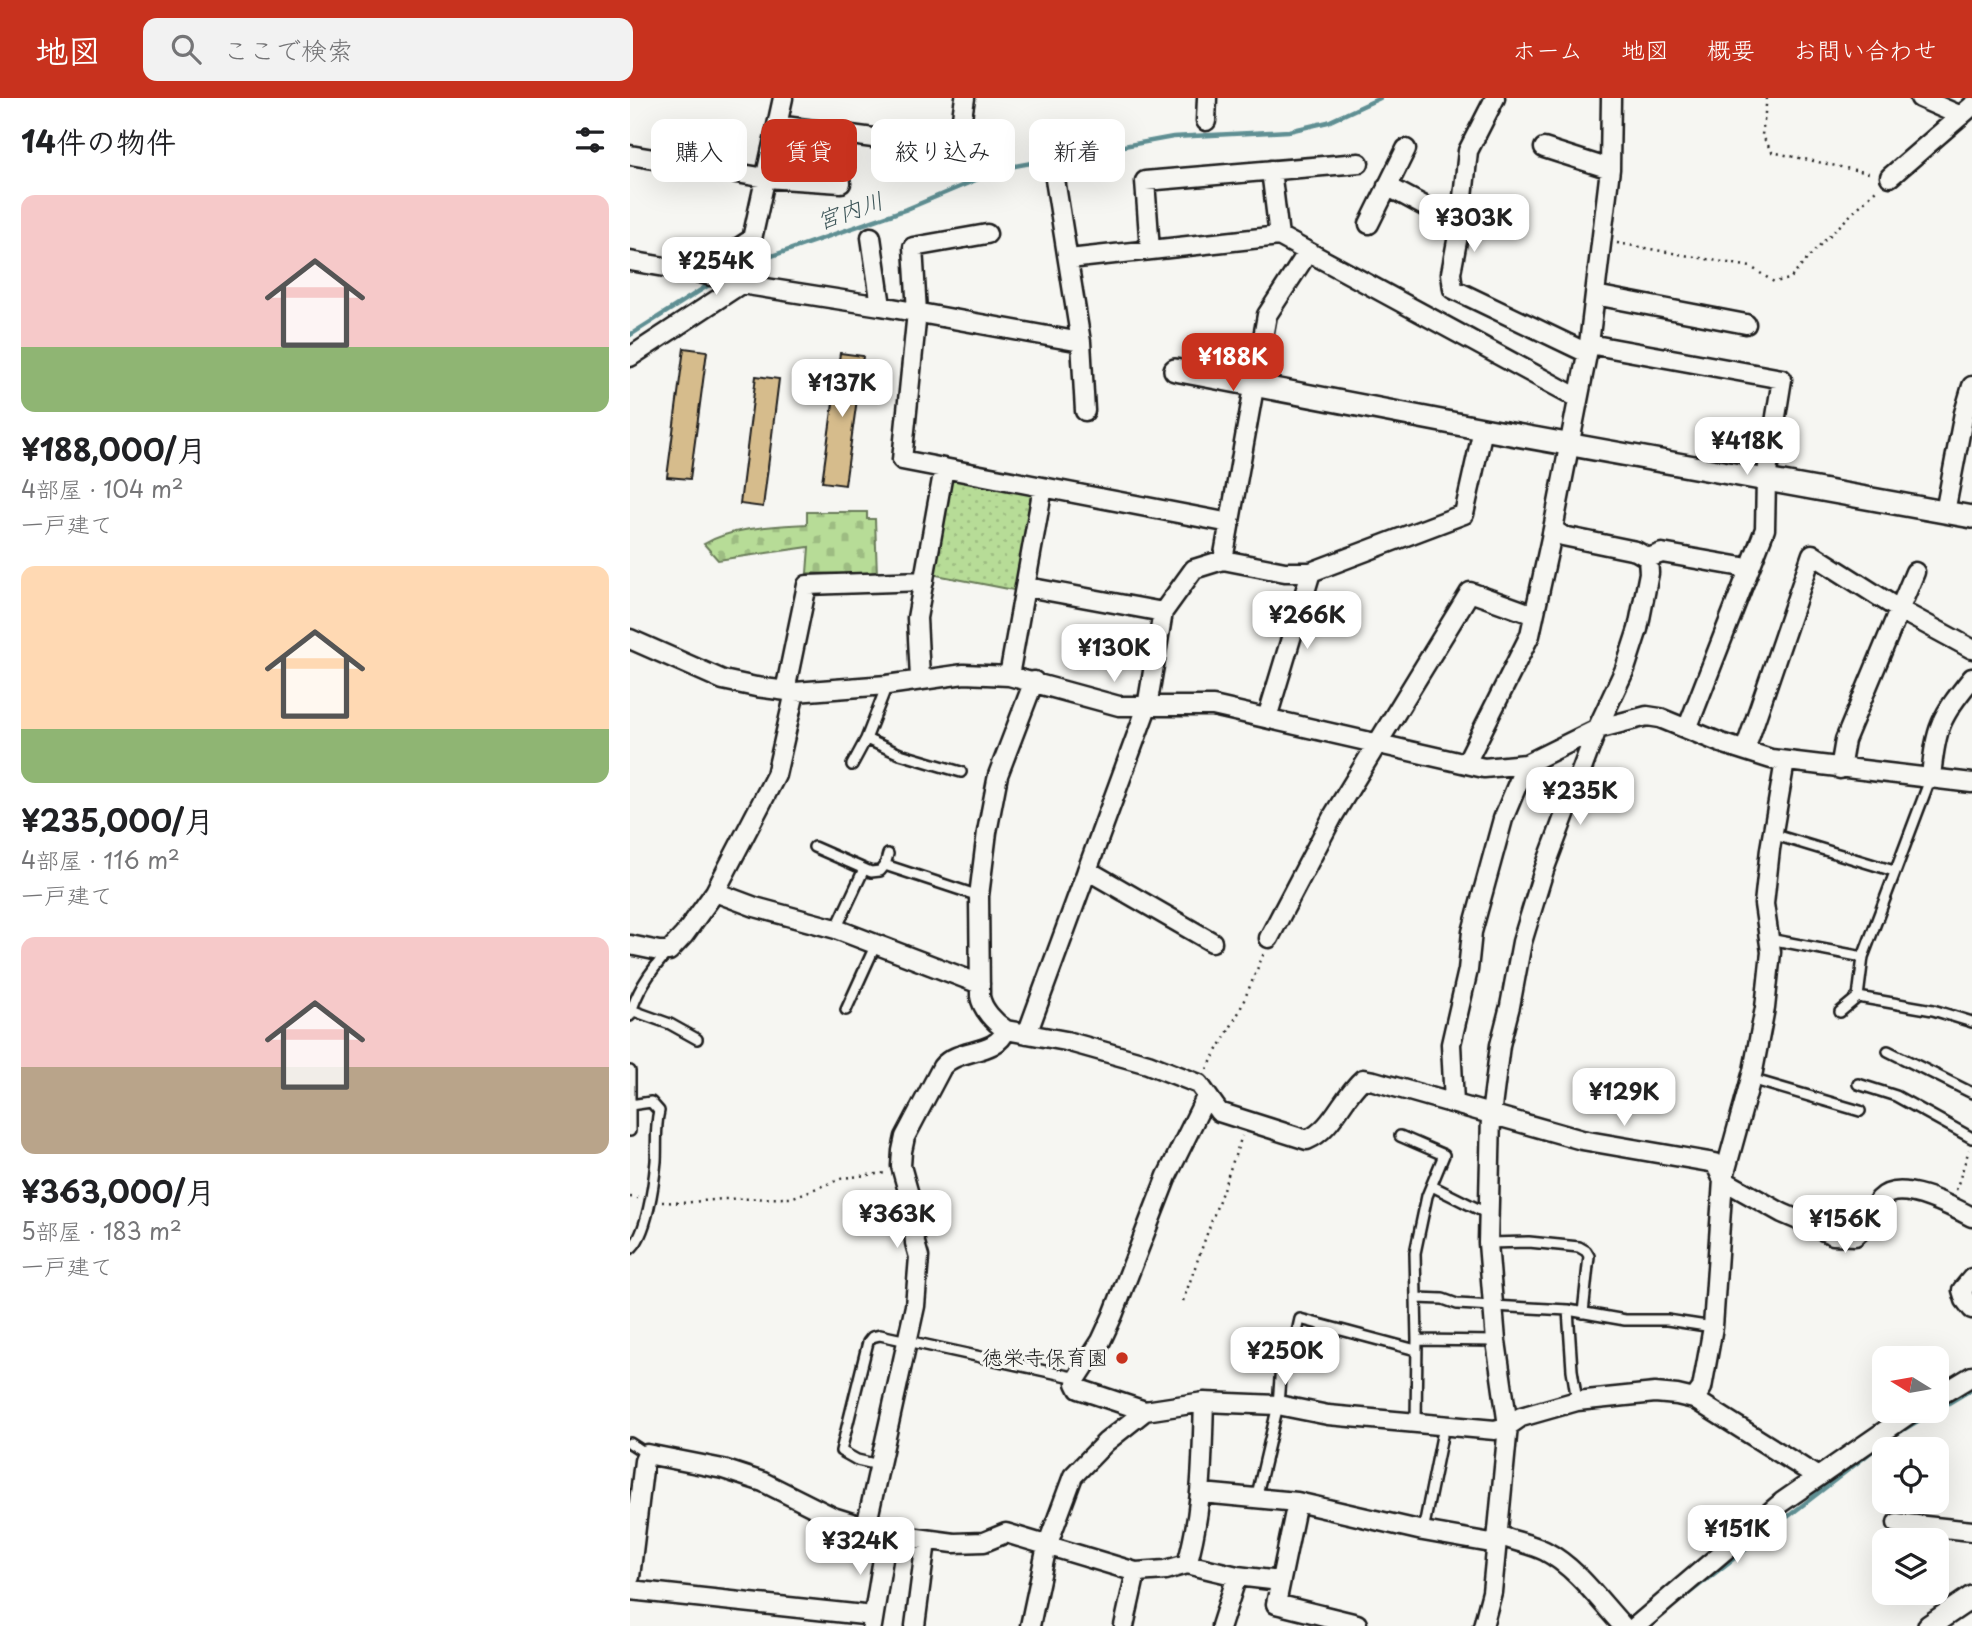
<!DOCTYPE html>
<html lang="ja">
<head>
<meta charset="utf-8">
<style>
  :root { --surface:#fff; --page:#f2f2f2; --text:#202124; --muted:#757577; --accent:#c8321e }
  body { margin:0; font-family:"Playpen Sans","Klee One",sans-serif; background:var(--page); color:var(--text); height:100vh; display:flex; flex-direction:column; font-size:26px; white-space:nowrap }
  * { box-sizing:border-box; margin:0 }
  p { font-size:23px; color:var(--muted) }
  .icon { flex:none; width:38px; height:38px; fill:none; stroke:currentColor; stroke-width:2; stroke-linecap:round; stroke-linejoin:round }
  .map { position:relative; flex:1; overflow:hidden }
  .drawer { display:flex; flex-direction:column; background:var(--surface); width:630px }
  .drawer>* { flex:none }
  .banner { position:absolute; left:21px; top:21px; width:665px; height:63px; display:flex; gap:14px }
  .needle { width:46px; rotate:281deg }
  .controls { position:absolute; left:1242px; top:1248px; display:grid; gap:14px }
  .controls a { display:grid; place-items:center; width:77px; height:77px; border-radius:14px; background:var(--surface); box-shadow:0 7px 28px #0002; font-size:35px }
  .price { position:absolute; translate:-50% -60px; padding:0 16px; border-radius:14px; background:#fff; color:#222; font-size:23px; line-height:46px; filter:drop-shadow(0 2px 4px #0008) }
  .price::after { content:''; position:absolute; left:50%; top:42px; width:21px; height:16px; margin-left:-10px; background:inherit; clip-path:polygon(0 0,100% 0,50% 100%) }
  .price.active { background:var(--accent); color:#fff }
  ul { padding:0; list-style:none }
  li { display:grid; align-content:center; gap:14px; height:371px; padding:0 21px }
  li span { display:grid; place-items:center; height:217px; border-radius:14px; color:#555 }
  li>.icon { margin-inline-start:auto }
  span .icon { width:126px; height:126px; fill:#fffc; stroke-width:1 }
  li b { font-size:30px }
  h2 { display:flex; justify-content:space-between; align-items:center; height:84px; padding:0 21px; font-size:30px }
  .chip { padding:0 24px; border-radius:14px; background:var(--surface); box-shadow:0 7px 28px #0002; font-size:24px; line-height:63px }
  .chip.active { background:var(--accent); color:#fff }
  header { display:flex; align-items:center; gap:42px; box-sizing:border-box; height:98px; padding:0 35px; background:var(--accent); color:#fff }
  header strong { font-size:33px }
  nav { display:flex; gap:38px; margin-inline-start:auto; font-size:24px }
  .search { width:490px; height:63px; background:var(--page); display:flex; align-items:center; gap:18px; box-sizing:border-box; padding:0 24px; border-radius:14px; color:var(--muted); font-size:26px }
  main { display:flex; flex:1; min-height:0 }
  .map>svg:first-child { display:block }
</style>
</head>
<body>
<header>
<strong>地図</strong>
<div class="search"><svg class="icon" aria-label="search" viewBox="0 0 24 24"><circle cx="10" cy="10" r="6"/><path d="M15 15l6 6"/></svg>ここで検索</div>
<nav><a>ホーム</a><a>地図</a><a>概要</a><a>お問い合わせ</a></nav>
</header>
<main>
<section class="drawer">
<h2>14件の物件<svg class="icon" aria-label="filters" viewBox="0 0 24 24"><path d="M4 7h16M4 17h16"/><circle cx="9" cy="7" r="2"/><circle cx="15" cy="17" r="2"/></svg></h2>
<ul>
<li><span style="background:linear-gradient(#f6c9c9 70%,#8fb573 0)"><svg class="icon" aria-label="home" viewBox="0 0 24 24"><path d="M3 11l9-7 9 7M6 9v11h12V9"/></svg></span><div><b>¥188,000/月</b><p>4部屋 · 104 m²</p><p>一戸建て</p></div></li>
<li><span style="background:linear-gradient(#ffd9b3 75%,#8fb573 0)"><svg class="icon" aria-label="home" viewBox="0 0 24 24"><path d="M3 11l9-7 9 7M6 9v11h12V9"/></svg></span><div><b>¥235,000/月</b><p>4部屋 · 116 m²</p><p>一戸建て</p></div></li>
<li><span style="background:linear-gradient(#f6c9c9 60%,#b9a48a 0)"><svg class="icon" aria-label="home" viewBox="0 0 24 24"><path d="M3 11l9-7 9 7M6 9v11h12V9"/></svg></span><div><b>¥363,000/月</b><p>5部屋 · 183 m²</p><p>一戸建て</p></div></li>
</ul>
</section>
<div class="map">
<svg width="1342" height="1528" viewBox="0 0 1342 1528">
  <defs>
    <pattern id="cemetery-stones" width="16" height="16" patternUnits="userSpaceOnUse" patternTransform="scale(1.75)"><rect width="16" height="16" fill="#b7dc97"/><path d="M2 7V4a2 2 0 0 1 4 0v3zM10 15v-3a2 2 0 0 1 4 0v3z" fill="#9dbc82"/></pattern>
    <pattern id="park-dots" width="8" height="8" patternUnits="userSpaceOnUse" patternTransform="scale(1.75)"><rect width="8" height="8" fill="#b7dc97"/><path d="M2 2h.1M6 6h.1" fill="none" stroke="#9dbc82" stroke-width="1.8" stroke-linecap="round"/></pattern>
  </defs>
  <rect width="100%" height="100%" fill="#f6f6f2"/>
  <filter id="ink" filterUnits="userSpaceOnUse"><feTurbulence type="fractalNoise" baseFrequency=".0143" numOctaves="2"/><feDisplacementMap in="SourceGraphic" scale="14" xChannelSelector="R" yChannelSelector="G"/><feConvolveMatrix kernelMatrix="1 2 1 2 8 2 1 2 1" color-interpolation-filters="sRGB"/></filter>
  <g filter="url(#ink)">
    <!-- cemetery -->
    <path fill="url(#cemetery-stones)" stroke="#6a7c5a" stroke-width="2" d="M177,414H237V421H245L247,477L177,475L179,449L88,462L74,446C103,429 144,428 177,426Z"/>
    <!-- park -->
    <path fill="url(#park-dots)" stroke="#6a7c5a" stroke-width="2" d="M329,378L397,391L406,403L389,493L301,476L319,386Z"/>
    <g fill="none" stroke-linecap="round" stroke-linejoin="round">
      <!-- stream -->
      <path stroke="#5e8f93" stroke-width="4.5" d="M99,176L113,168L277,111L374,70L543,39L659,33L698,24L750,0
        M0,237L82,185
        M1307,1312L1342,1291
        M1040,1510L1258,1341L1306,1312"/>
    </g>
    <!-- building -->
    <path fill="#d6bc8c" stroke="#1c1c1c" stroke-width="2" d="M54,250L77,253L60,381L37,379Z
      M210,255L233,258L215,387L192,384Z
      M126,278L149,281L133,409L110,406Z"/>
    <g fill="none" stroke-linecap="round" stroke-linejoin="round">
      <defs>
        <path id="service" d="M236,641L270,656L331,674
          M222,667L236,641L257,587
          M1142,736L1264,773
          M184,749L241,774L250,773L255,767L258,756
          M255,767L349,798
          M206,831L234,771
          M1139,841L1233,859
          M1228,899L1303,912L1342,924
          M1,912L40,926L67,941
          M216,912L246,846
          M1210,914L1228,899L1233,859L1301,679
          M0,918C6,894 22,871 38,854
          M1258,953L1342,995
          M0,973V1033
          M1121,981L1230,1013
          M1228,986L1266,998L1342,1040
          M770,1038L814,1057L797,1098L785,1155L787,1242L786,1325
          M802,1088L858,1116
          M858,1145L899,1144L949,1149L956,1153L959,1158L953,1215
          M0,1151C17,1139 24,1084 26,1063C27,1046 25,1028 29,1013L21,1004L0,1007
          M787,1200L813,1201L827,1206L938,1212L995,1222H1037L1083,1229
          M938,1212L942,1272L947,1303
          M787,1242L866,1243
          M0,1345L17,1356
          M249,1367L227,1362L211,1353L238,1244L242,1239L250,1237L447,1280
          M626,1401L648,1307L651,1267L667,1234L670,1221L786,1252
          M793,1433L812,1338"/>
        <path id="minor" d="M865,0L838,53L830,127L821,175L823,191L957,255
          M1290,0L1331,18
          M576,23L577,0
          M147,27L362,56
          M914,50L980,71
          M327,51L335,0
          M0,57L136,80L211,85
          M641,72L649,138
          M424,75L451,244L455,313
          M1260,79L1342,8
          M757,88L830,127
          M739,126L776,51
          M357,136L283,149L287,214L272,362L600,425
          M241,139L251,208
          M520,152L515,83L729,65
          M439,161L649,138L948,300
          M0,163L70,175L111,186L251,208L451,244
          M70,175L122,141L153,0
          M965,197L1116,226
          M959,246L1152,281L1136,381L1135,431L1057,631
          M0,259L111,186
          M1315,414L1334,315L1342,288
          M1018,460L1032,455L1118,470
          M593,462L637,217L678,154
          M397,489L533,514
          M0,541L93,582L126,589L165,594L257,587L334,576L379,578L489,608H583L854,670L896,666L967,631L1017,618L1030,620L1091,645L1141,661L1342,685
          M379,578L413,389
          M290,580L287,520L314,370
          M404,583L368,677L357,734L349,798L350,898C352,911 364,924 376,932L436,943L518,966L569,986L589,1014L677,1042C703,1031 712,999 733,981L744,983L952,1042L1085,1065L1093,1082L1152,1115L1203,1137L1225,1138C1240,1126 1239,1113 1250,1101C1269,1080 1321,1108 1342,1119
          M155,593L177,487L294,483
          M637,620L681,474
          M1115,652L1182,456L1270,512L1342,551
          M836,665L900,537L923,431
          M1210,671L1215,642L1285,474
          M1301,679C1306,628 1310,620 1342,580
          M457,772L582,844
          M85,794L125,809L206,831L350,886
          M639,840L703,718L840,494L904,517
          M0,847L29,853H39L54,837L85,794L146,677L165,594
          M397,936L517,609L533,514L564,471L593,462L655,474H681L834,416L853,331
          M824,1005L821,946L838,872L842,834L873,721L896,666
          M1342,1180L1332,1192L1335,1202L1342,1211
          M1307,1299L1342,1278
          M1064,1301L1072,1290L1083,1229L1093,1082L1123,973L1135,910L1141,854L1134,806L1140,751L1155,663
          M515,1313L449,1291L446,1285L447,1280L471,1243L483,1217L537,1078L576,999
          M572,1395L667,1404L793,1433L867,1446
          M667,1404L646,1506L727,1526
          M1267,1425L1342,1433
          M236,1429L285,1208L289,1159L285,1145L283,1111L271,1068L272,1053L275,1039L312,969C328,949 366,958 376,932
          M868,1437C883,1443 901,1446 915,1453C946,1469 969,1502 993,1528
          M557,1466L607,1478L650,1483
          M0,1479L14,1363L17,1356L93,1371L133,1384L203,1419L257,1436L324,1445L354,1444L376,1435L506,1474L536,1472L557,1466C573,1411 572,1360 574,1304
          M0,1492L243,1518
          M242,1528L257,1436
          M285,1528L296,1443
          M400,1528L417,1448L443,1378L476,1344L515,1313L574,1304L648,1307L698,1317L865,1332L878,1328L891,1319L947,1303L1025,1295L1047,1297L1064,1301L1188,1379
          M494,1528L506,1474
          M591,1528L607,1478
          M853,1528L862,1494L878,1328L866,1243L858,1145L861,1017L870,947L880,908L892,844L914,772L967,631L995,571L1008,531L1019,475L1018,460L1006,453L933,438L923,431L959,246L980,71L981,0
          M1006,1528L1152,1404L1285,1312"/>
        <path id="tertiary" d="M545,272L853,331L1342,419
          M1299,1528L1342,1499"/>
      </defs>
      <!-- service casing -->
      <use href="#service" stroke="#1c1c1c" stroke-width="14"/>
      <!-- minor casing -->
      <use href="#minor" stroke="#1c1c1c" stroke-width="23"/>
      <!-- tertiary casing -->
      <use href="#tertiary" stroke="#1c1c1c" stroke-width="26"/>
      <!-- path -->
      <path stroke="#1c1c1c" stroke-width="2.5" stroke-dasharray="2 5" stroke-linecap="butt" d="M1137,0L1132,37L1142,54L1243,76
        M987,145L1121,169L1144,184L1160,181L1186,151L1247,91
        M577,971L609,914L634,855
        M1326,1092L1339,1052
        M0,1099L8,1100
        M32,1104L51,1105L93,1101L161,1100L213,1080L255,1075
        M553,1203L612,1038"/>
      <!-- service -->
      <use href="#service" stroke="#f6f6f2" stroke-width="9"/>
      <!-- minor -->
      <use href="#minor" stroke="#f6f6f2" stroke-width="18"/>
      <!-- tertiary -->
      <use href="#tertiary" stroke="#f6f6f2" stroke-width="21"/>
    </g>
  </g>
  <!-- markers -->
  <circle fill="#c8321e" stroke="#f6f6f2" stroke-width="2.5" cx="492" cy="1260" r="7"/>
  <g text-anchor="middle" stroke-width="6" stroke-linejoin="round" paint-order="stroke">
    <!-- poi labels -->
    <g font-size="21" fill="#1c1c1c" stroke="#f6f6f2" text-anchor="end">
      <text x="478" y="1267">徳栄寺保育園</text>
    </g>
    <!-- water labels -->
    <g font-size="23" font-style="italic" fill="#3d5558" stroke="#f6f6f2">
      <text transform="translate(220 113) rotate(-19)" y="8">宮内川</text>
    </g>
  </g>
</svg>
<div class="controls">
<a><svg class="needle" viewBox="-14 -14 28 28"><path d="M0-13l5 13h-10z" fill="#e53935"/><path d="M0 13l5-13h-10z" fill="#757577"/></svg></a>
<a><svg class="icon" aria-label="locate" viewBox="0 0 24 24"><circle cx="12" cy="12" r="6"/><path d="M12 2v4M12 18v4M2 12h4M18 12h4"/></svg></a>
<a><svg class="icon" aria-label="layers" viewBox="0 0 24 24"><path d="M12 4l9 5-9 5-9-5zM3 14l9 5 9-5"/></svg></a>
</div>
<b class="price" style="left:844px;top:156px">¥303K</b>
<b class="price" style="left:86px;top:199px">¥254K</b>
<b class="price active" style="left:603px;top:295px">¥188K</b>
<b class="price" style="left:212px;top:321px">¥137K</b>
<b class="price" style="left:1117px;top:379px">¥418K</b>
<b class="price" style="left:677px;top:553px">¥266K</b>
<b class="price" style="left:484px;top:586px">¥130K</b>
<b class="price" style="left:950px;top:729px">¥235K</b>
<b class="price" style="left:994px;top:1030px">¥129K</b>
<b class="price" style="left:267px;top:1152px">¥363K</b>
<b class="price" style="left:1215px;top:1157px">¥156K</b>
<b class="price" style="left:655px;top:1289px">¥250K</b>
<b class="price" style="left:1107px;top:1467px">¥151K</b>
<b class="price" style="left:230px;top:1479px">¥324K</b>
<div class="banner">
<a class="chip">購入</a>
<a class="chip active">賃貸</a>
<a class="chip">絞り込み</a>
<a class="chip">新着</a>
</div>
</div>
</main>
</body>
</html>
